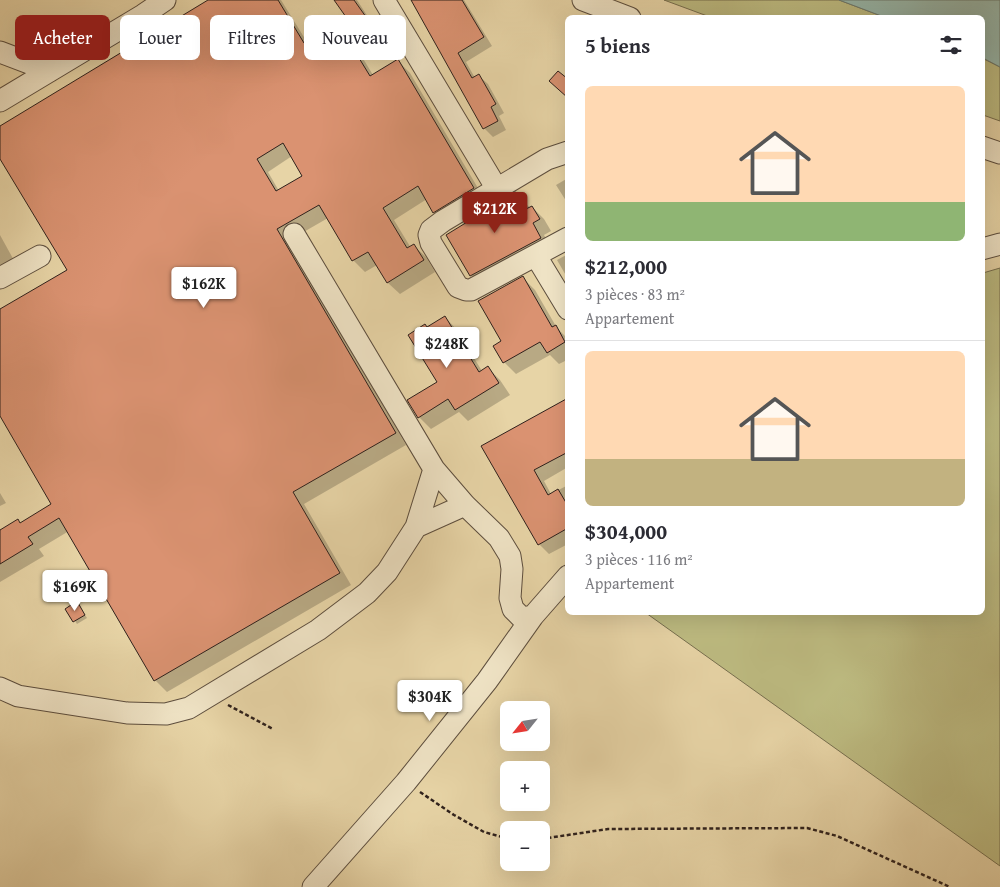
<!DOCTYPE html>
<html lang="fr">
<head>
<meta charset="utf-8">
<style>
  :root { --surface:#fff; --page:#f2f2f3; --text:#2b2b33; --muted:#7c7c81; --line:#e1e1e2; --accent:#8f2418 }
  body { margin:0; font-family:"Gentium Book Plus",serif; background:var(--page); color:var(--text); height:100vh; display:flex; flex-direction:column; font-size:19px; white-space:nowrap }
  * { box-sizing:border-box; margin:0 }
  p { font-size:16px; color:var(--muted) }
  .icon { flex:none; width:28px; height:28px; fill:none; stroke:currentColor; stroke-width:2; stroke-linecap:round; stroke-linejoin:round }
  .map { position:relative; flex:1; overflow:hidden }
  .side { position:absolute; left:565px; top:15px; width:420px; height:600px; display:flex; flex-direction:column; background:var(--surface); border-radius:8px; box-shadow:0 5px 20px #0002 }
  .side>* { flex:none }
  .banner { position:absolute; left:15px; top:15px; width:475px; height:45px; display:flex; gap:10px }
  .needle { width:32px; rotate:240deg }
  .tools { position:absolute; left:500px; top:701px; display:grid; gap:10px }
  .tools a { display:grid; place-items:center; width:50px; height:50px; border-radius:8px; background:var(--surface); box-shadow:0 5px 20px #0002; font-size:25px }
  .price { position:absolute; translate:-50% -42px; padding:0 11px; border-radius:5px; background:#fff; color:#222; font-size:16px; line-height:32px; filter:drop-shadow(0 1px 2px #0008) }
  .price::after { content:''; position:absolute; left:50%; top:30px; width:15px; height:11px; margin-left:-8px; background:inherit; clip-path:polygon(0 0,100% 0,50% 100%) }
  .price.active { background:var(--accent); color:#fff }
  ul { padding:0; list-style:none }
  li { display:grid; align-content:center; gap:10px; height:265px; padding:0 20px }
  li+li { border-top:1px solid var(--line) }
  li span { display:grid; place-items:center; height:155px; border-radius:8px; color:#555 }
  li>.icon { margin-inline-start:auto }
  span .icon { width:90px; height:90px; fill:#fffc; stroke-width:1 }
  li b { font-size:21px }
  h2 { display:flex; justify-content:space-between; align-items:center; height:60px; padding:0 20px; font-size:21px }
  .pill { padding:0 18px; border-radius:8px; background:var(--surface); box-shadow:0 5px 20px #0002; font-size:18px; line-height:45px }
  .pill.active { background:var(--accent); color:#fff }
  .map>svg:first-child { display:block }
</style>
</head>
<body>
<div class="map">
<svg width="1000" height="887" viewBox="0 0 1000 887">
  <rect width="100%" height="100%" fill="#e7d4a6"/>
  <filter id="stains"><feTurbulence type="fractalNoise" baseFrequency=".004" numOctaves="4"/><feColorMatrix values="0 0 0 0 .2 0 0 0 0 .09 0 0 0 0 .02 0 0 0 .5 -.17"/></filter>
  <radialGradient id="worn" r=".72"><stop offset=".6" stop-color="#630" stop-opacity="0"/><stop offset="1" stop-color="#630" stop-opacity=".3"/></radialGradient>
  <!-- green -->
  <path fill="#bdbb81" stroke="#766e4e" d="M664,0H839L884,17H710Z
    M982,58L1000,67V121L983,115Z
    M1000,268V866L646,613L982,612L983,273Z"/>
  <!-- water -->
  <path fill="#97b8ac" stroke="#6d7c72" d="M839,0H1000V67L983,58L982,18L884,17Z"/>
  <!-- shadow -->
  <path fill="#0003" fill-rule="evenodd" d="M211,0H281L307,42L348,17L336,0H357L381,37L359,52L373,75L398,61L410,73L485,200L446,224L434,212L427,199L394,220L411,248L414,246L426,257L435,272L400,294L388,283L377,265L365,272L353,260L328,218L288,241L406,445L304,504L351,585L167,692L155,680L69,531L39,549L44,556L0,582V531L20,524L53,504L0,413V311L69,271L0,157V127ZM292,156L304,176L279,191L268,172Z
    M412,0H464L492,46L466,62L475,78L479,76L488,84L504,113L499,116L506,130L493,137L484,128Z
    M568,178V204L556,185Z
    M516,193L530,208L532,207L544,219L551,231L544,235L552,250L483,287L471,275L458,252Z
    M0,235L16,264L0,272Z
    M568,254V279L557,260Z
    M523,278L535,290L557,328L568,339V364L565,361L559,364L550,355L516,374L504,362L495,346L503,342Z
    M445,317L456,329L482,371L488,368L500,380L510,395L468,421L459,412L431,429L419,417L438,382L427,328Z
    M568,399V467L544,481L551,494L568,485V544L549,554L539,544L483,446Z
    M0,493L6,503L0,506Z
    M79,605L87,618L77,624L67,609Z"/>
  <!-- building -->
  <path fill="#da9271" stroke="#2f211c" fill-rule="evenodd" d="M208,0H278L304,43L346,17L334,0H354L371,24L348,40L370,76L398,59L474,188L433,213L418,186L383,208L407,248L414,244L424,260L387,283L368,252L352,261L319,205L277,229L396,433L293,492L340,573L154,681L59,518L28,537L33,544L0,564V530L18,519L20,523L51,504L0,416V309L67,270L0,159V126ZM283,143L302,176L276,191L257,159Z
    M411,0H462L484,37L458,53L472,78L479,74L496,104L491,107L498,121L483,129Z
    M558,71L568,79V98L549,81Z
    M516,192L526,209L532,206L540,219L533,223L541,238L470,276L446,235Z
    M523,276L552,327L556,325L565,342L547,353L540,342L503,363L493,346L501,341L478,301Z
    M445,316L479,372L488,366L499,383L455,410L448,399L418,418L407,400L437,382L408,335L425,324L427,327Z
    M568,398V452L534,470L548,495L558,489L568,506V528L538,545L481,446Z
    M77,601L85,615L73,622L65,609Z"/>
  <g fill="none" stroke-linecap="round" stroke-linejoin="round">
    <defs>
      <path id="minor" d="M384,0L497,189
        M583,0L630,18
        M0,52L50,71
        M0,101L143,15L165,0
        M982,147L1000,153
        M568,152L547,159L443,221L431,230L429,235L431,243L458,287L466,290H471L568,238
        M294,234L434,469L465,505L499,538L510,556L512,569L510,598L513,609L522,618L533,616
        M982,249L1000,244
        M536,256L568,309
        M0,278L40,256
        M416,527L465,505
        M0,688L18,696L127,713L166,714L189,708L318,630L367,593L387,572L416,527L434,469
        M313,887L406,782L487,681L533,616L568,576"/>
    </defs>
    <!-- minor casing -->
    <use href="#minor" stroke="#5d4e3e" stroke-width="23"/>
    <!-- path -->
    <path stroke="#2f211c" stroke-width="2.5" stroke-dasharray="4 2.5" stroke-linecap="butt" d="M228,705L273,729
      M420,792L454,815L484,832L509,839
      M541,839L608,829L807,828L837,836L950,887"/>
    <!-- minor -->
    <use href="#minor" stroke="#efe3c5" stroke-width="21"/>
  </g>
  <rect width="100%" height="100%" filter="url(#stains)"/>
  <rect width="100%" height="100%" fill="url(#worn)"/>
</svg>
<div class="tools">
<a><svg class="needle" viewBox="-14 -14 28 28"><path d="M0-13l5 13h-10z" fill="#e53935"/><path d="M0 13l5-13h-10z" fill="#7c7c81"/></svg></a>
<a>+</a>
<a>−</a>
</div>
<b class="price active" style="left:495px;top:234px">$212K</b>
<b class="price" style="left:204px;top:309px">$162K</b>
<b class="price" style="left:447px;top:369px">$248K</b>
<b class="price" style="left:75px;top:612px">$169K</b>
<b class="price" style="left:430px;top:722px">$304K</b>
<div class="banner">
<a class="pill active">Acheter</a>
<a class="pill">Louer</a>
<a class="pill">Filtres</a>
<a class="pill">Nouveau</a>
</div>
<section class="side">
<h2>5 biens<svg class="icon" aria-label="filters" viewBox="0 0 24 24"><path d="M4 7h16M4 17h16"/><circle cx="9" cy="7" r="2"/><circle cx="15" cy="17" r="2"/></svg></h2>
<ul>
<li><span style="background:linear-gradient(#ffd9b3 75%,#8fb573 0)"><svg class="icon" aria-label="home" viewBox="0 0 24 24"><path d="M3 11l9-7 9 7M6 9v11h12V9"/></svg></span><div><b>$212,000</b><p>3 pièces · 83 m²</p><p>Appartement</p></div></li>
<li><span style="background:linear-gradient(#ffd9b3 70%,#c2b280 0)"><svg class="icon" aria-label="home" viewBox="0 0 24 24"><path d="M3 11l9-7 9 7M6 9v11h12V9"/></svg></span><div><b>$304,000</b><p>3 pièces · 116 m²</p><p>Appartement</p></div></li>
</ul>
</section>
</div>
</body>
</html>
